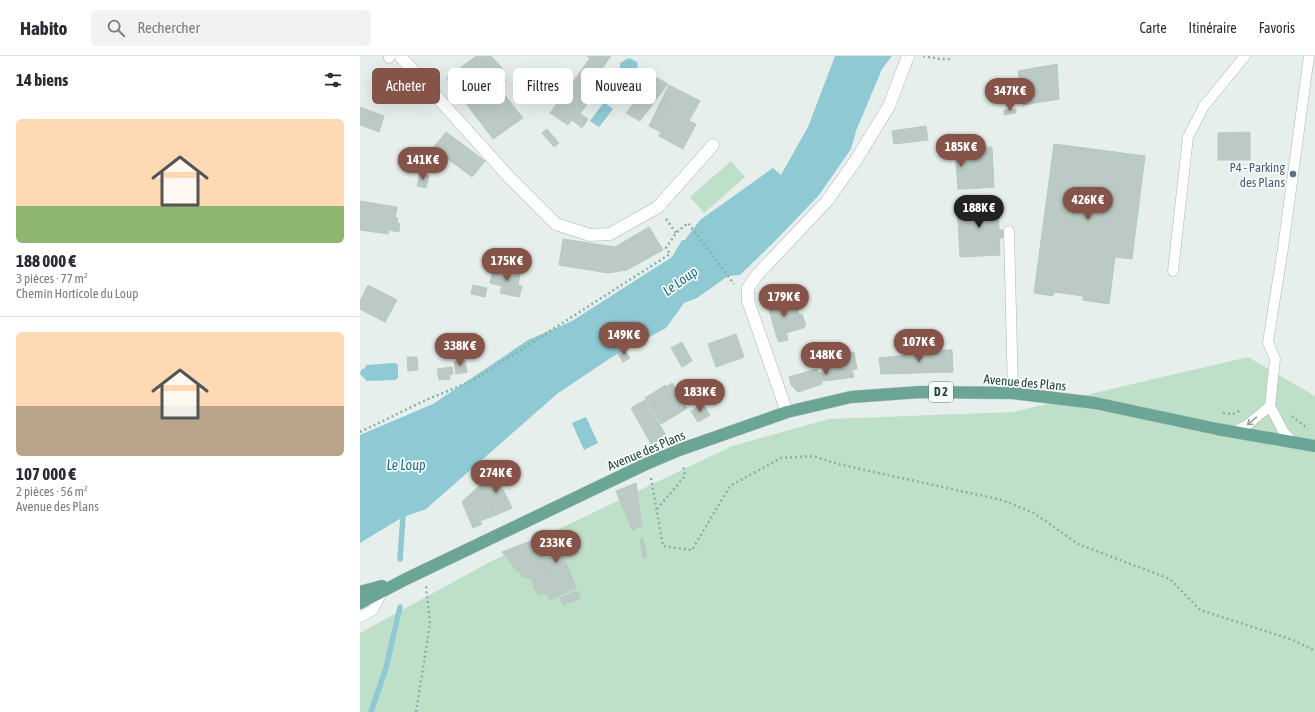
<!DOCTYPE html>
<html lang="fr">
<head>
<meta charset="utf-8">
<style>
  :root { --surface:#fff; --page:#f2f2f3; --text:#2b2b33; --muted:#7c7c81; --line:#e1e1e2; --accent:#855347 }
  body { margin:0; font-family:"Asap Condensed",sans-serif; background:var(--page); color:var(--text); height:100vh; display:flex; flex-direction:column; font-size:15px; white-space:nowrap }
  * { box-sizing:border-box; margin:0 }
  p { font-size:13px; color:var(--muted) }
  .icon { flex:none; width:22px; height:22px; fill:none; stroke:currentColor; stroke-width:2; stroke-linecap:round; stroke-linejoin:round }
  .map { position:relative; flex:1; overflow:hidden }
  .details { display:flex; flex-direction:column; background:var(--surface); width:360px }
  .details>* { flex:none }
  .guide { position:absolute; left:12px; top:12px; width:380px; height:36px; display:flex; gap:8px }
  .price { position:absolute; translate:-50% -34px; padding:0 9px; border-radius:14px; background:var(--accent); color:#fff; font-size:13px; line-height:26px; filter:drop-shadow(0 1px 2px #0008) }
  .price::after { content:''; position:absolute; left:50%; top:24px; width:12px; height:9px; margin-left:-6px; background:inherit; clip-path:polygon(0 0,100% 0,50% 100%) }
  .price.active { background:#222; color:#fff }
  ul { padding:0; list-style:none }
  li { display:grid; align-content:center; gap:8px; height:212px; padding:0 16px }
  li+li { border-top:1px solid var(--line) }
  li span { display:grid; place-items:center; height:124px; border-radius:6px; color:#555 }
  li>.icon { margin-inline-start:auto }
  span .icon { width:72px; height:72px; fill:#fffc; stroke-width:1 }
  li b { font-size:17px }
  h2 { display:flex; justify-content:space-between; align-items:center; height:48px; padding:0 16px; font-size:17px }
  .tag { padding:0 14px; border-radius:6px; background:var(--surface); box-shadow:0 4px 16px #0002; font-size:14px; line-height:36px }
  .tag.active { background:var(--accent); color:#fff }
  header { display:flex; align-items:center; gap:24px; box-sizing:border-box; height:56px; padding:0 20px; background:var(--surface); border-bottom:1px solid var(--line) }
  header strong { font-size:19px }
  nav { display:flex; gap:22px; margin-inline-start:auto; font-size:14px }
  .search { width:280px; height:36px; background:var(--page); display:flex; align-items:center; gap:10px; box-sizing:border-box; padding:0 14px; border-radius:6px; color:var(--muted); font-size:15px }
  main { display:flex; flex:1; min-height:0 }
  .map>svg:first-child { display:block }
</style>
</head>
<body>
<header>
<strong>Habito</strong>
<div class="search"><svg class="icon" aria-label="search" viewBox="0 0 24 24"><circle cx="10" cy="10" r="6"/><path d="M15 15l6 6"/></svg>Rechercher</div>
<nav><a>Carte</a><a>Itinéraire</a><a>Favoris</a></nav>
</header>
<main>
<section class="details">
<h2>14 biens<svg class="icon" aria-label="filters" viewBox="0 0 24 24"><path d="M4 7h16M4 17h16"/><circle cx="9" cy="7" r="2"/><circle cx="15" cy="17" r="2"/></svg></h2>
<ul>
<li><span style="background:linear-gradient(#ffd9b3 70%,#8fb573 0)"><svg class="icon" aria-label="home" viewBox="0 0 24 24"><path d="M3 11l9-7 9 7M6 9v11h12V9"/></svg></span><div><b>188 000 €</b><p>3 pièces · 77 m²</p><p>Chemin Horticole du Loup</p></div></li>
<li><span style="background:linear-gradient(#ffd9b3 60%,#b9a48a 0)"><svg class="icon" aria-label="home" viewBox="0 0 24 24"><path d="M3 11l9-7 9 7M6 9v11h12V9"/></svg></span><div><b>107 000 €</b><p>2 pièces · 56 m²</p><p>Avenue des Plans</p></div></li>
</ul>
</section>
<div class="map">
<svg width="955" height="656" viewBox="0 0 955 656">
  <rect width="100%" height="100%" fill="#e6efeb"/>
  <!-- green -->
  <path fill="#bfe0c8" d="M371,105L385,121L344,157L330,141Z
    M888,301L955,340V656H0V577L128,507L372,390L469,363L653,356Z"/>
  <!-- water -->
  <path fill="#8ec9d4" d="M475,0H532L522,13L496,75L491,93L459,139L413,187L380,219L368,220L337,242L324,247L306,272L252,301L197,338L66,453L43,461L0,487V379L73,348L168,284L212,265L312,201L322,184H325L340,164L413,112L421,119L448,71Z
    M269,2L277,6L278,13L259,27L254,20L260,12V7Z
    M244,46L253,53L239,71L230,65Z
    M35,307L38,309V322L35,324L7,325L0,318L1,314L5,312L6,309Z
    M226,361L238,387L224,394L212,367Z"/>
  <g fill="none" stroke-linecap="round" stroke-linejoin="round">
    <!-- stream -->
    <path stroke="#8ec9d4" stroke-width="5.5" d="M40,503L43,461L42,453
      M11,656L26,612L40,551"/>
  </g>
  <!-- building -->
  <path fill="#bbcac4" stroke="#b8c9c2" d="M116,0H131L143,13L139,17L146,25L139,32L163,62L133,83L87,22Z
    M227,0H251L238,18L241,20L227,41L231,43L220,58L228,63L222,72L212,64L208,69L190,57L200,43L204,46L214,31L211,29L230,2Z
    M697,8L699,43L663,49L658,15Z
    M295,21L308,28L280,65L266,57Z
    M309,29L340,45L329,65L336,68L323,93L299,80L301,76L289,70Z
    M0,51L24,60L19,76L0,69Z
    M656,53V57L644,59V54Z
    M566,70L568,84L534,88L532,75Z
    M187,73L199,87L194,91L182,77Z
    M86,76L125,105L112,121L73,92Z
    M890,76V83H864V104H858V77Z
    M864,83H890V104H864Z
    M694,88L785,100L772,203L755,201L749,248L723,244V240L694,236L693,240L674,237Z
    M632,91L634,131L606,133L604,92Z
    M604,92L606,133H598L595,93Z
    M60,118L69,120L66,132L57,130Z
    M0,145L37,151L35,162H38L37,167L40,168L39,176L29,174L28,178L0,174Z
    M638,145L639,174H643V182H639L640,199L600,201L597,147Z
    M289,171L303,194L267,214L248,217L199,209L203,183L255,191Z
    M134,212L160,218L158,229L162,230L159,241L140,237L142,230L130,227Z
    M8,229L37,244L30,257L23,253L19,263L0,253V245Z
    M113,229L127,232L125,241L111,238Z
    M421,242L423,251L436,248L443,272L426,277L427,279L417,282L407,246Z
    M23,253L30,257L25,266L19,263Z
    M442,258L446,270L443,272L439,259Z
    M376,278L384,301L356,311L348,288Z
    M427,279L428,284L419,286L417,282Z
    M322,286L332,305L322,311L311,292Z
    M488,291L489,297L494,296L497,313L492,314L494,321L473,324L468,294Z
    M552,294H592L593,316L521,318L519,302L549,299L548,295Z
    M265,295L270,302L263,306L258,298Z
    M47,301H57L58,314L48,315Z
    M105,304L107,316L96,318L94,306Z
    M92,311L93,318L89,319L90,323L79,324L77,313Z
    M457,313L462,328L438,336L431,329L429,321Z
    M471,315L473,324L461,325L458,317Z
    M312,327L327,352L321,356L306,331Z
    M305,329L321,356L301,368L290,350L297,347L295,344L299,341L296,335Z
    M296,335L299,341L295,344L297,347L290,350L285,342Z
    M285,344L307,381L291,388L271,352Z
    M343,348L350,359L338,366L331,355Z
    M134,415L152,452L136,459L121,428Z
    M276,427L282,470L272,474L256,435Z
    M121,428L136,459L120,465L122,468L113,472L102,446Z
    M280,482H283L287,502H283Z
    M176,483L190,519L208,512L216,532L190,544L187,537L179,539L173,531L175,530L170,521L167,523L166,521L163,522L160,515L158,516L142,496Z
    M202,497L208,512L190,519L184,504Z
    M217,535L221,542L203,549L200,542Z"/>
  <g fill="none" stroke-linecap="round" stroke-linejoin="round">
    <defs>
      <path id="lane" d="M29,2V0
        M649,175L653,337
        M813,215L828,81L844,50L885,0
        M873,376L886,370L910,350
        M932,386L923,375L910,350L915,303L908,286L923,192L949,0
        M0,561L13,554L23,535"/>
      <path id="street" d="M40,0L149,121L196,168L230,179L250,178L298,151L353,89
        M427,356L388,245V232L397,219L467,145L496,104L529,50L548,0"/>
      <path id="primary" d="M0,536L22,530
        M0,547L46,523L286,408L319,394L427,356L491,341L560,336L653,337L735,347L857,373L955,390"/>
    </defs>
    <!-- lane casing -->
    <use href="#lane" stroke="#a8b8b2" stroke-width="11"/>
    <!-- street casing -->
    <use href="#street" stroke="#a8b8b2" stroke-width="13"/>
    <!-- primary casing -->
    <use href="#primary" stroke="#c2cac8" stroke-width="13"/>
    <!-- path -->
    <path stroke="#86b3a5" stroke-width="2.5" stroke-dasharray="2 3" stroke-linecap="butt" d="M563,0L580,3H589L590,0
      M306,163L316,177
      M863,357L873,358L881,354
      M932,360L948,373
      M0,376L66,344L112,325L310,198L306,192L316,177L328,167L374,228
      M291,422L303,490L332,494L370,430L421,402L453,400L482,409L642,444L674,457L718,488L810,523L840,554L933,584L955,595
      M297,453L325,420L323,409
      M56,656L70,568L66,530"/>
    <!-- lane -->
    <use href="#lane" stroke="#fff" stroke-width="10"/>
    <!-- street -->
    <use href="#street" stroke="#fff" stroke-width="12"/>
    <!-- primary -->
    <use href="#primary" stroke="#6aa596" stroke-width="12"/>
  </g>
  <!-- one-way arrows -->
  <defs><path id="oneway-shaft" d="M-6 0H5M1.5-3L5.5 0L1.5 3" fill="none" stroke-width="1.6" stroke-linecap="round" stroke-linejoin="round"/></defs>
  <use stroke="#92a09c" href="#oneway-shaft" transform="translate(892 365) rotate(141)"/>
  <!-- markers -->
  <circle fill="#5c6f8a" stroke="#f7fbf9" stroke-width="1.5" cx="933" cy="118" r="4"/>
  <g text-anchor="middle" stroke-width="3.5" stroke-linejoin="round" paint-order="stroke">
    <!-- shield labels -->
    <rect fill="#f7fbf9" stroke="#637a73" stroke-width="1" x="569" y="326" width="24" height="20" rx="3"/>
    <g font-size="12" font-weight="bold" fill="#24423a">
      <text x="581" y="340">D 2</text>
    </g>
    <!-- service labels -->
    <g font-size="13" fill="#4e5e75" stroke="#f7fbf9" text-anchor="end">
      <text x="925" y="116">P4 - Parking<tspan x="925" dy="15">des Plans</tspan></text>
    </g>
    <!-- street labels -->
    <g font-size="13" fill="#24423a" stroke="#f7fbf9">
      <text transform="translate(665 326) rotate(5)" y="5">Avenue des Plans</text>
      <text transform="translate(286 394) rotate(-23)" y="5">Avenue des Plans</text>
    </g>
    <!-- water labels -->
    <g font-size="14" font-style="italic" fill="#1c6f80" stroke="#f7fbf9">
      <text transform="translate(320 225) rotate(-36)" y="5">Le Loup</text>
      <text x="46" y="414">Le Loup</text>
    </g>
  </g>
</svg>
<b class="price" style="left:650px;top:56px">347K €</b>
<b class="price" style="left:601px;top:112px">185K €</b>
<b class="price" style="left:63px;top:125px">141K €</b>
<b class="price" style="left:728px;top:165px">426K €</b>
<b class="price active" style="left:619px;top:173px">188K €</b>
<b class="price" style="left:147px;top:226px">175K €</b>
<b class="price" style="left:424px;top:262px">179K €</b>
<b class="price" style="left:264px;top:300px">149K €</b>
<b class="price" style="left:559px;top:307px">107K €</b>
<b class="price" style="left:100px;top:311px">338K €</b>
<b class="price" style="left:466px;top:320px">148K €</b>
<b class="price" style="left:340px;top:357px">183K €</b>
<b class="price" style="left:136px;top:438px">274K €</b>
<b class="price" style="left:196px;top:508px">233K €</b>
<div class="guide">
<a class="tag active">Acheter</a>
<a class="tag">Louer</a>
<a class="tag">Filtres</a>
<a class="tag">Nouveau</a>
</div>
</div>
</main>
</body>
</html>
